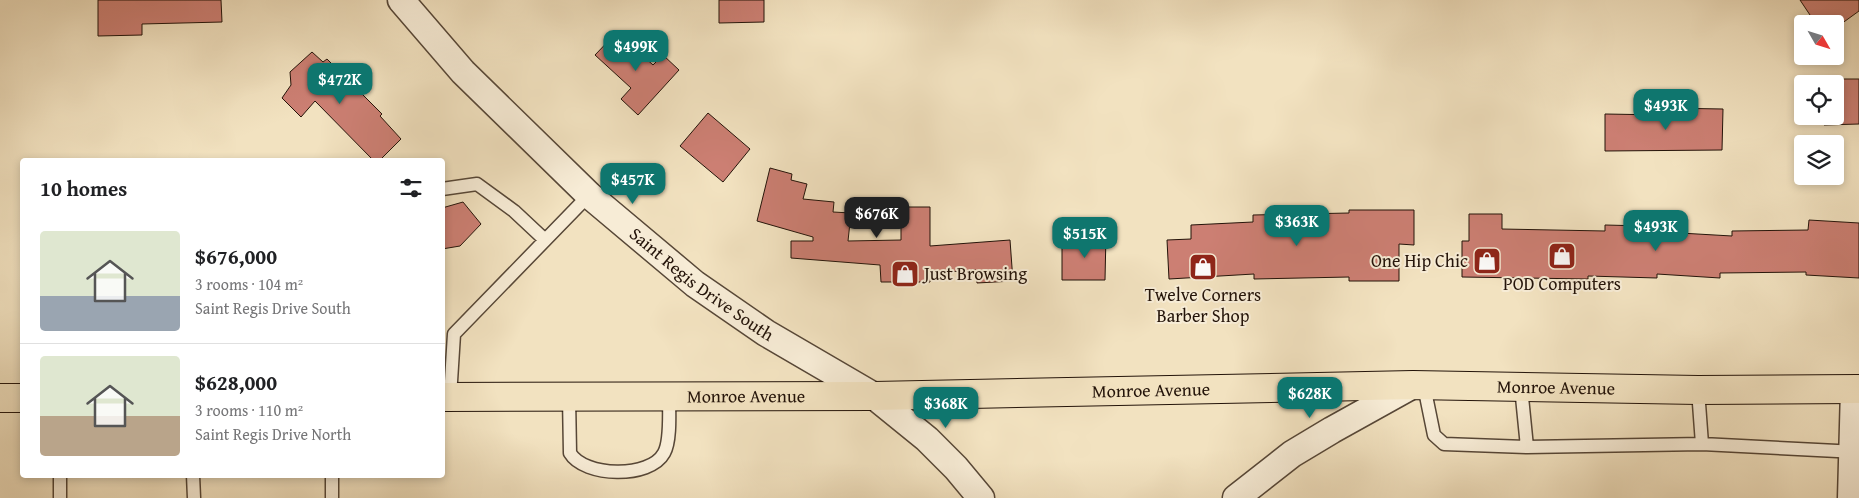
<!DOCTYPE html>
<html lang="en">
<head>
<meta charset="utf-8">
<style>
  :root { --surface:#fff; --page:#f6f6f6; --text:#202124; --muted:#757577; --line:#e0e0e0; --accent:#0f766e }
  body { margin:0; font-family:"Gentium Book Plus",serif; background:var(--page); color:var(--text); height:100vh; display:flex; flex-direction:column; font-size:19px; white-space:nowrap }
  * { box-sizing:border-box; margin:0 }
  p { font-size:16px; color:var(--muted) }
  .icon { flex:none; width:28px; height:28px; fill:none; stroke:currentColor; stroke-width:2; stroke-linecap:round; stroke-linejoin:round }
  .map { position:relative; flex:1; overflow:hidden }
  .sheet { position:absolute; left:20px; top:158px; width:425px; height:320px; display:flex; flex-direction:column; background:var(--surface); border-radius:5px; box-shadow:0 2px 8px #0003 }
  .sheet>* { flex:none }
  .needle { width:32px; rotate:129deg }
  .fabs { position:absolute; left:1794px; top:15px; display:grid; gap:10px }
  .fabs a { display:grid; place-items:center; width:50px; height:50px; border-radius:5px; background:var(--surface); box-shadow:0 2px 8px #0003; font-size:25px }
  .price { position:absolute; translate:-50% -42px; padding:0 11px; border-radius:10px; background:var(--accent); color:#fff; font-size:16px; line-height:32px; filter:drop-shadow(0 1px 2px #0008) }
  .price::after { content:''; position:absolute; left:50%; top:30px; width:15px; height:11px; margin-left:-8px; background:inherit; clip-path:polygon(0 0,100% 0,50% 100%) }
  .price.selected { background:#222; color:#fff }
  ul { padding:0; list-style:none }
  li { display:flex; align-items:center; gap:15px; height:125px; padding:0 20px }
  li+li { border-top:1px solid var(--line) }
  li span { display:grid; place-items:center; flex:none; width:140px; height:100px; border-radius:5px; color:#555 }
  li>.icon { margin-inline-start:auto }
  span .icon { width:60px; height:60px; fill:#fffc; stroke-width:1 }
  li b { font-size:21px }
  h2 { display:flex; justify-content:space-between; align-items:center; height:60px; padding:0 20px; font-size:21px }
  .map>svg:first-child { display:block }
</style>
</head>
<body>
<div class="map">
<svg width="1859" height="498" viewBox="0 0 1859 498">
  <rect width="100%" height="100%" fill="#f2e2c0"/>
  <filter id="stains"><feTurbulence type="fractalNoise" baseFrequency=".004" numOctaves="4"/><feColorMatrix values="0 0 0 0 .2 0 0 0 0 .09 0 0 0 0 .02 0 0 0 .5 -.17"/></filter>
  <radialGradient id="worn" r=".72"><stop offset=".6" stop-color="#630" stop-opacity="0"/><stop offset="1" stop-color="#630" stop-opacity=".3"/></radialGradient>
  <!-- building -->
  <path fill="#cc7f73" stroke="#231309" d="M98,0H221L222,22L142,24V35L98,36Z
    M719,0H764V22L719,23Z
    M1800,0H1859V11L1841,24H1816Z
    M617,32L653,65L663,55L679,70L638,115L621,99L631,88L595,55Z
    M312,52L323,62L327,59L382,114L380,116L401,139L380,160H373L315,101L301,117L282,98L291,85L290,72Z
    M1824,79H1859V124L1824,125V116H1835V84H1824Z
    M1664,108L1723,109L1722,150L1605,151V114L1664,115Z
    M708,113L750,149L723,182L680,146Z
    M770,168L792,174L791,180L807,184L803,199L834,202L833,212L851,213L848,241L901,240V207H930V246L1010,240L1013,281L977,283L976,270L930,273V282H881L880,265L791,258V241H813V237L757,221Z
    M463,202L481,224L460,246L442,249V208Z
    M1349,210H1414V245L1399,244V281H1349V277L1254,279V274L1169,279L1167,240L1191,239V225L1253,222V215L1349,213Z
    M1469,214H1502V229L1605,231V225L1645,226V231L1732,236V231L1808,230L1809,220L1859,223V278L1806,275V272L1720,273V278L1657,274V278L1588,276V279L1462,277V241H1469Z
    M1083,234H1106L1105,280H1062V245H1083Z"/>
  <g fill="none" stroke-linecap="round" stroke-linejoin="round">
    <defs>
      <path id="lane" d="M442,189L477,184L514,211L545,240
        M1424,386L1434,435L1444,444L1527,447
        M1521,387L1527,447L1702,444
        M1698,390L1702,444L1857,452
        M450,397L454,334L589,195
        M569,397L570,453C584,477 650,479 664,453C671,441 669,411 669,396
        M193,475L194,498
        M332,475V498
        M60,498V475"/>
      <g id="street">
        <path id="s1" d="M401,0L463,72L589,195L695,284L766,333L874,396L927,439L956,468L981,498"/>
        <path d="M1236,498L1292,454L1332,430L1413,385"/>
        <path d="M1851,498L1854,389"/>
      </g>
      <g id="primary">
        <path id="s2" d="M442,397L874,396L1413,385L1698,390L1859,389"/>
        <path d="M0,398H22"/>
      </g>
    </defs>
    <!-- lane casing -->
    <use href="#lane" stroke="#574737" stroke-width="15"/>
    <!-- street casing -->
    <use href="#street" stroke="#574737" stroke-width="29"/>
    <!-- primary casing -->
    <use href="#primary" stroke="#231309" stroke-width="30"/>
    <!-- lane -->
    <use href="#lane" stroke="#f7ecd6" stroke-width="12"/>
    <!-- street -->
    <use href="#street" stroke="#f7ecd6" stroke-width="26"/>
    <!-- primary -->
    <use href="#primary" stroke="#f2e2c0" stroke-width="28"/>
  </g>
  <!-- icons -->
  <defs>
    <symbol id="shop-square" viewBox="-11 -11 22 22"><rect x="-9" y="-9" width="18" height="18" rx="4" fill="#8f2418" stroke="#f7ecd6"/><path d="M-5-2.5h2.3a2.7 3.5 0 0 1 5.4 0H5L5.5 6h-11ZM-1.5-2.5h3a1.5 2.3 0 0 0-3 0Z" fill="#fff"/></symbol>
  </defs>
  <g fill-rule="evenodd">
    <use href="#shop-square" x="1546" y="240" width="32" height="32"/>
    <use href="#shop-square" x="1471" y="245" width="32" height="32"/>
    <use href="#shop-square" x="1187" y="251" width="32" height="32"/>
    <use href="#shop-square" x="889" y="258" width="32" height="32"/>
  </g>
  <g text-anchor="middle" stroke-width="4" stroke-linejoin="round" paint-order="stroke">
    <!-- poi labels -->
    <g font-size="18" fill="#231309" stroke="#f7ecd6">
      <text x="1468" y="267" text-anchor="end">One Hip Chic</text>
      <text x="924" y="280" text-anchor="start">Just Browsing</text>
      <text x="1562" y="290">POD Computers</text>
      <text x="1203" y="301">Twelve Corners<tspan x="1203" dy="21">Barber Shop</tspan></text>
    </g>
    <!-- street labels -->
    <g font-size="18" fill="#231309" stroke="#f7ecd6">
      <text dy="6" stroke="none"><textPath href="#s1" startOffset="415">Saint Regis Drive South</textPath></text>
      <text dy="6" stroke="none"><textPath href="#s2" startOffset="1114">Monroe Avenue</textPath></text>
      <text dy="6" stroke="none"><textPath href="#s2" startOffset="709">Monroe Avenue</textPath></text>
      <text dy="6" stroke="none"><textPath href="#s2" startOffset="304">Monroe Avenue</textPath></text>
    </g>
  </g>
  <rect width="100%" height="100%" filter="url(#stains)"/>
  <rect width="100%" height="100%" fill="url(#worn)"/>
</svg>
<div class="fabs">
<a><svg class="needle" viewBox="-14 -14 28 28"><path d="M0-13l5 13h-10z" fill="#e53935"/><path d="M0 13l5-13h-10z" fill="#757577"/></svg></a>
<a><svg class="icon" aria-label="locate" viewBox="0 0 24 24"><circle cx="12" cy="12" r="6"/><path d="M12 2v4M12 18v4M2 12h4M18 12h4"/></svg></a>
<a><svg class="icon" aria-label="layers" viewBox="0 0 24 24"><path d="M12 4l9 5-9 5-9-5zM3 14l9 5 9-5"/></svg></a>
</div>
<b class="price" style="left:636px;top:72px">$499K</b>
<b class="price" style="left:340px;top:105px">$472K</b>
<b class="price" style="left:1666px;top:131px">$493K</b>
<b class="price" style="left:633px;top:205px">$457K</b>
<b class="price selected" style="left:877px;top:239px">$676K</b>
<b class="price" style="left:1297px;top:247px">$363K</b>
<b class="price" style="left:1656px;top:252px">$493K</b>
<b class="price" style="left:1085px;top:259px">$515K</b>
<b class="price" style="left:1310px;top:419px">$628K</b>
<b class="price" style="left:946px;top:429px">$368K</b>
<section class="sheet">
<h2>10 homes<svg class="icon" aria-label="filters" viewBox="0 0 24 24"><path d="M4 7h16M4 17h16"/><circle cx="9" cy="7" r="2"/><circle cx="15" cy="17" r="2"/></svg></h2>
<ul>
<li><span style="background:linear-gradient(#dfe7d0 65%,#9aa5b1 0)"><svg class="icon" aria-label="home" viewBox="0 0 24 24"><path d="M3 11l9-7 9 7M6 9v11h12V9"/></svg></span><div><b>$676,000</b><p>3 rooms · 104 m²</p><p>Saint Regis Drive South</p></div></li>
<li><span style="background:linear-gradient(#dfe7d0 60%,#b9a48a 0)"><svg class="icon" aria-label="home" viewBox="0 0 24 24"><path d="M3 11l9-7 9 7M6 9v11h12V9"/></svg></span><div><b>$628,000</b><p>3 rooms · 110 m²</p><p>Saint Regis Drive North</p></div></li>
</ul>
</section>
</div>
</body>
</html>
